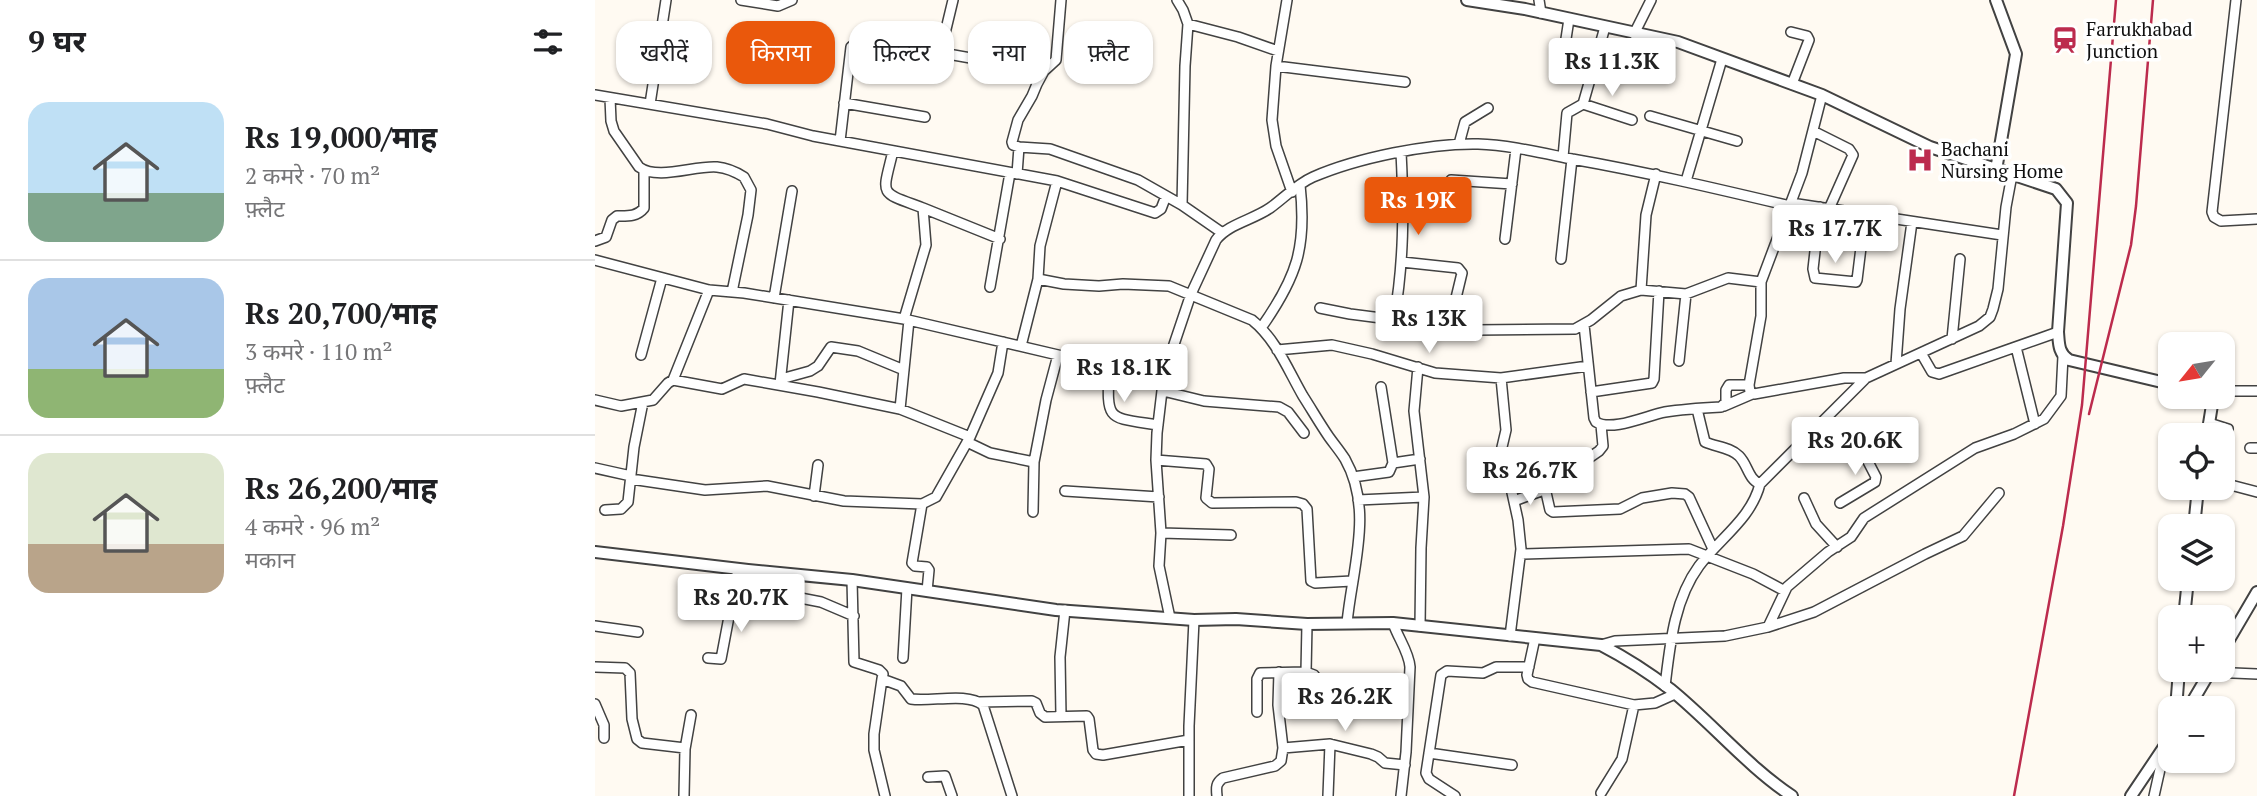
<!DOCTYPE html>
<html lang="hi">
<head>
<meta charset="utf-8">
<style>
  :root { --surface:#fff; --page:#f6f6f6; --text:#202124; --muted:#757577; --line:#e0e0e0; --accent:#ea580c }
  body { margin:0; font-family:"PT Serif","Noto Sans Devanagari",serif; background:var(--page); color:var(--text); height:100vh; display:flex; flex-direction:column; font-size:26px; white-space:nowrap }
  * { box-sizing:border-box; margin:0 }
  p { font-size:23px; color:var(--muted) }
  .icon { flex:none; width:38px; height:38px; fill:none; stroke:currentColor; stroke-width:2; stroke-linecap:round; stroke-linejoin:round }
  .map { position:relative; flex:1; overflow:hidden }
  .drawer { display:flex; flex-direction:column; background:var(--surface); width:595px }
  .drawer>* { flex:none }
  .banner { position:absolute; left:21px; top:21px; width:665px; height:63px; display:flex; gap:14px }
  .needle { width:46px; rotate:240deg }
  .fabs { position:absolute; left:1563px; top:332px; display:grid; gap:14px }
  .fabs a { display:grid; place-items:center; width:77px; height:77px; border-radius:14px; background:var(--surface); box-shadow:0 2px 5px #0004; font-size:35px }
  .price { position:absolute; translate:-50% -60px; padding:0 16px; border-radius:7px; background:#fff; color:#222; font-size:23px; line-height:46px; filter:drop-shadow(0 2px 4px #0008) }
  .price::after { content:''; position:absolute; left:50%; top:42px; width:21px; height:16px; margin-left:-10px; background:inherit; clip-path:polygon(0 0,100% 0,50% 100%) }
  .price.selected { background:var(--accent); color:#fff }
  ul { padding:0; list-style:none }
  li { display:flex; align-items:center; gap:21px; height:175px; padding:0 28px }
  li+li { border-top:2px solid var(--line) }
  li span { display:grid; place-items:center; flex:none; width:196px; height:140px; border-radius:21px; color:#555 }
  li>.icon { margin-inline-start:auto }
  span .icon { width:84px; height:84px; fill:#fffc; stroke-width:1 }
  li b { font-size:30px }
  h2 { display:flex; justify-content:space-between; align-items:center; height:84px; padding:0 28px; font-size:30px }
  .tag { padding:0 24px; border-radius:21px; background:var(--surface); box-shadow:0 2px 5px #0004; font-size:24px; line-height:63px }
  .tag.selected { background:var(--accent); color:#fff }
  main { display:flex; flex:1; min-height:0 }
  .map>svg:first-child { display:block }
</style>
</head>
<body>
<main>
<section class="drawer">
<h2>9 घर<svg class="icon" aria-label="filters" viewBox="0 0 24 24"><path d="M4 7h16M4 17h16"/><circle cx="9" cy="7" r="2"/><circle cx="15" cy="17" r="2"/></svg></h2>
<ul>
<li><span style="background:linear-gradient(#bfe0f5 65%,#7fa58c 0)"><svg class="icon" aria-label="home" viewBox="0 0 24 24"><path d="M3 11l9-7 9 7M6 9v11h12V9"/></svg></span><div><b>Rs 19,000/माह</b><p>2 कमरे · 70 m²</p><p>फ़्लैट</p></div></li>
<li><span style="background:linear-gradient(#a9c7e8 65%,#8fb573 0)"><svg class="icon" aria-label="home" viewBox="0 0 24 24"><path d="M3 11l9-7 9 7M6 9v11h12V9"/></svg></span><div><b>Rs 20,700/माह</b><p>3 कमरे · 110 m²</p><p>फ़्लैट</p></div></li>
<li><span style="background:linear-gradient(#dfe7d0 65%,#b9a48a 0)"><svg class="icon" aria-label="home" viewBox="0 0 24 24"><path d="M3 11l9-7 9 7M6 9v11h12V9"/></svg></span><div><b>Rs 26,200/माह</b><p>4 कमरे · 96 m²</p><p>मकान</p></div></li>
</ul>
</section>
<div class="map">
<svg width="1662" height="796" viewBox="0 0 1662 796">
  <rect width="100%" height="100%" fill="#fffaf2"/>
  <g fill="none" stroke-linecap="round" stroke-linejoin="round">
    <defs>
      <path id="minor" d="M146,0L183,6L197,0
        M582,0L588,10L593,24L590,66L587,205
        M692,0L681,66L677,120L681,146L697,192
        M944,0L946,13
        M1641,0L1617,212L1619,217L1626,221L1662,219
        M593,24L643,37L683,51
        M1196,32L1212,36L1214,40L1197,84
        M1039,34L1056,0
        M345,54L358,0
        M967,65L974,19
        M681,66L810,82
        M0,95L172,124L218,136L462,181L560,213L566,209L571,196
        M1227,95L1207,173L1166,282V316L1154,385L1155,392L1159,394L1249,378H1271
        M15,98L16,121L19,131L44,167C63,181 100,165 122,167C132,168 141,172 149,177L156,190L153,215L137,292
        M249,103L330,117
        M55,104L71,0
        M988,104L1037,120
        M1055,116L1142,141
        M1218,131L1254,149L1258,155L1234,209
        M245,141L256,47L261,43L319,48L449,71
        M864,144L870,122L893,108
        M424,147L418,145L417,142L423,120L437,96L442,84L449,71L461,60L466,0
        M298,151C287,197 283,191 328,208L331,245L309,319
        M968,157L972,113L988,104L1010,27
        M422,174L424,147L455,149L543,180L587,205L626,232
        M856,180L917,184
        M1091,181L1127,59
        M1196,203L1407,235
        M1225,207L1218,269L1220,278L1261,282L1262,280L1270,215
        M328,208L405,239
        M910,239L921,149
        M0,241L11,237L17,220L22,216C32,216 42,217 49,208V171
        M966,259L977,159
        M0,260L114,290L149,293L309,319L463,355L514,368L569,374
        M807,262L863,268L867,273L854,327
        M443,279L469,284L504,286L528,284L574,286L657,320C681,339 693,370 708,396C717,410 725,424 734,437C739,444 745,451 750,459C779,510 757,569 752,623
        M395,287L415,173
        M1046,290L1051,215L1061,174
        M179,298L197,191
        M725,308L755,314L880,330L980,329L996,320L1026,296L1046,290L1091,294L1133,278L1166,282
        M799,319C809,263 809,209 806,152
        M989,325L999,418L1001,422C1017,432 1053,415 1070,412C1089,409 1107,408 1126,407L1131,402V390L1134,385H1154
        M666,328C702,277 712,247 705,185
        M1357,339L1365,259
        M426,346L443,279L445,246L462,181
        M1421,347L1440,424
        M682,350L737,345L777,354L840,373L906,378L993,366
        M1326,353L1337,372L1344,374L1463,332
        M46,355L67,278
        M1084,361L1091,294
        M1301,364L1305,309L1317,222
        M823,367L819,411L829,497
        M514,368C512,422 511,417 563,425
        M906,378L911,430L907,447L923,520L926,549L915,636
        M186,379L215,371L223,366L236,347L263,351L309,370
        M78,380L114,290
        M185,384L194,300
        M568,391L609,401L684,407L693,412L709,433
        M1628,391H1662
        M996,392L1057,383L1059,379L1064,291
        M0,400L26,406L58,400L73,383L78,380L127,389L149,379L223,392L305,409L375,437
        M1129,406L1157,394
        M305,409L314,320
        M1102,409L1110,442C1121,447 1135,447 1144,456C1153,465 1153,479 1165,484
        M1228,421L1253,455L1285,435
        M1614,423L1633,429L1628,457
        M372,442L395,453L439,462L438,512
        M1655,448H1662
        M561,460L611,464L614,469L611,498L617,503L701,502L708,504L712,509L716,581L720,583L757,581
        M439,462L451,400L463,355
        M798,463L825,459
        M0,468L36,476
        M758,477L794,472L798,463L786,387
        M36,479L110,490L172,486L249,501L327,504
        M1628,483L1662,492
        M950,488L955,510L958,512L1025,509L1047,498L1077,493L1090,494L1094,497L1118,549
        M470,491L564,497
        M219,496L223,465
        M1209,498L1221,524L1242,547
        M763,500L829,497L826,548L825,626
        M919,501L946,491L1004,451L1008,446L1006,425
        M1245,503L1280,482L1281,477L1266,448
        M10,510L26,509L33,502L39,447L48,402
        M566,533L636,535
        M926,554L1094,549L1158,574L1190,591
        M186,574L189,590L195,596L226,602L259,616
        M257,580L259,662L284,670L288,674L287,679L306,686L316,699C337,702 372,692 388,705L417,796
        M332,591L334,570L332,567L320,566L317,563L327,504L341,497L375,437L403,373L408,342
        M575,618L564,566L566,533L561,460L562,433L569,374L596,294L621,240C633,224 658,220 675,208C689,198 702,184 718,177C762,158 834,143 883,144C914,145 947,153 977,159C1051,172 1123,189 1195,206
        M798,623C803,638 814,652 815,667L811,752L806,796
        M712,624L711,672L719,675L722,679L721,710
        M0,626L43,632
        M1173,627L1192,587L1233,552L1256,537L1269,518L1380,448L1419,434L1449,419L1466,396L1468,356
        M940,638L932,675L933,679L937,682L1039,705L1060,703L1080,694
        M1006,645L1020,641L1130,636L1173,627L1219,612L1330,554L1368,536L1404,493
        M113,658L126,659L143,569
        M308,658L312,588
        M0,667L30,668L35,673L37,719L42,739L47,743L90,748
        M1615,672L1662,674
        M287,679L279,734V750L290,796
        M1070,686C1075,645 1079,600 1104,566C1125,538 1156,519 1165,484L1271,378L1384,326L1395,317L1398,309L1403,289L1411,207L1417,175
        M384,702L437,701L441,703L445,713L450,717L492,716L494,719L498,750L501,754L508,755L594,740
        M0,704L9,725V738
        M662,712V679L665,673L711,672
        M466,716L465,657L470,610
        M688,748L735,744L776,754L783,757L790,763L810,765
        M834,753L917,765
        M333,777L350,776L357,796
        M1006,793L1027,759L1039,705
        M89,796L90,749L96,715
        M594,796V726L599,620
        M622,796C621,787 621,783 628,778L680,766L686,761L688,748L683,705L684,672
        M733,796L735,744
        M860,796L834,779L831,773L846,675L852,671L888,673L901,667H934
        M1559,796L1570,747"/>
      <path id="tertiary" d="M872,0L930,9L1083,42L1227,95L1335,147L1461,189L1472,203L1463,332C1464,343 1463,353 1474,360L1575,384
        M1401,170L1421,54L1401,0
        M1612,436L1617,405L1615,397
        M1599,527L1603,488
        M0,552L153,570L257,580L461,610L599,620L641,619L712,624L798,623L1006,645C1031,658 1053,672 1075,689C1117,723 1152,766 1197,796
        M1589,618L1593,579
        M1628,650L1662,592
        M1581,709L1584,670
        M1593,709L1616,670
        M1536,796L1575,738"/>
    </defs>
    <!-- minor casing -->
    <use href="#minor" stroke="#424242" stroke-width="12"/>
    <!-- tertiary casing -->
    <use href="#tertiary" stroke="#424242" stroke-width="14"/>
    <!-- minor -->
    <use href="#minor" stroke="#fff" stroke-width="9"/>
    <!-- tertiary -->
    <use href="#tertiary" stroke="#fff" stroke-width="10"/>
    <!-- rail -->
    <path stroke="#bc2b4d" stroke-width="2.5" d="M1494,414L1536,245L1541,206L1558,0
      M1419,796L1468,526L1487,405L1521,0"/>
  </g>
  <!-- icons -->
  <defs>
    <symbol id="station-bare" viewBox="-9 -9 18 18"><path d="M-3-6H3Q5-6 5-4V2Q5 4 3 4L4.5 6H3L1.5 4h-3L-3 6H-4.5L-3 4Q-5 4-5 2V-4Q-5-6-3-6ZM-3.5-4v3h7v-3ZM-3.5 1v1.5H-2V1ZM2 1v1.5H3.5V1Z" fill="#bc2b4d" stroke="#fff" stroke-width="2.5" paint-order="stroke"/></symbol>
    <symbol id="hospital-bare" viewBox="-9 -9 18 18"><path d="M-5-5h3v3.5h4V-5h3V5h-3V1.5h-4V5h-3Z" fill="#bc2b4d" stroke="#fff" stroke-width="2.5" paint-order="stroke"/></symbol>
  </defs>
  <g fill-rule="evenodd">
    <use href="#station-bare" x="1451" y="21" width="38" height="38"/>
    <use href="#hospital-bare" x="1306" y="141" width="38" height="38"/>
  </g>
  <g text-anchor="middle" stroke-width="7" stroke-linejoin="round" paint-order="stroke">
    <!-- poi labels -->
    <g font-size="19" fill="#0f0f0f" stroke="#fff" text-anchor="start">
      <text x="1491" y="36">Farrukhabad<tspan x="1491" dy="22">Junction</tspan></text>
      <text x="1346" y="156">Bachani<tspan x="1346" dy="22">Nursing Home</tspan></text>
    </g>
  </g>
</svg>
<div class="fabs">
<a><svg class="needle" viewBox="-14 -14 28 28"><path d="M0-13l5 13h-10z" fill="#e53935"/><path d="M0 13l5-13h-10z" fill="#757577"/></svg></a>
<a><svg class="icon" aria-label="locate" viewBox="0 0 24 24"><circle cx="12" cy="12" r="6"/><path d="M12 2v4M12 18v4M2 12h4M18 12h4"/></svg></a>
<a><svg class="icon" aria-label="layers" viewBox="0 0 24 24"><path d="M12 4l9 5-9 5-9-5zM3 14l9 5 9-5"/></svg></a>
<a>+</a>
<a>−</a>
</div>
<b class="price" style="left:1017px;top:98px">Rs 11.3K</b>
<b class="price selected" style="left:823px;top:237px">Rs 19K</b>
<b class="price" style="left:1240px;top:265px">Rs 17.7K</b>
<b class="price" style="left:834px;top:355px">Rs 13K</b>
<b class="price" style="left:529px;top:404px">Rs 18.1K</b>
<b class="price" style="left:1260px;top:477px">Rs 20.6K</b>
<b class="price" style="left:935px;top:507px">Rs 26.7K</b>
<b class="price" style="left:146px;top:634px">Rs 20.7K</b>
<b class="price" style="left:750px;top:733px">Rs 26.2K</b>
<div class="banner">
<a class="tag">खरीदें</a>
<a class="tag selected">किराया</a>
<a class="tag">फ़िल्टर</a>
<a class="tag">नया</a>
<a class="tag">फ़्लैट</a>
</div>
</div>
</main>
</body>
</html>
